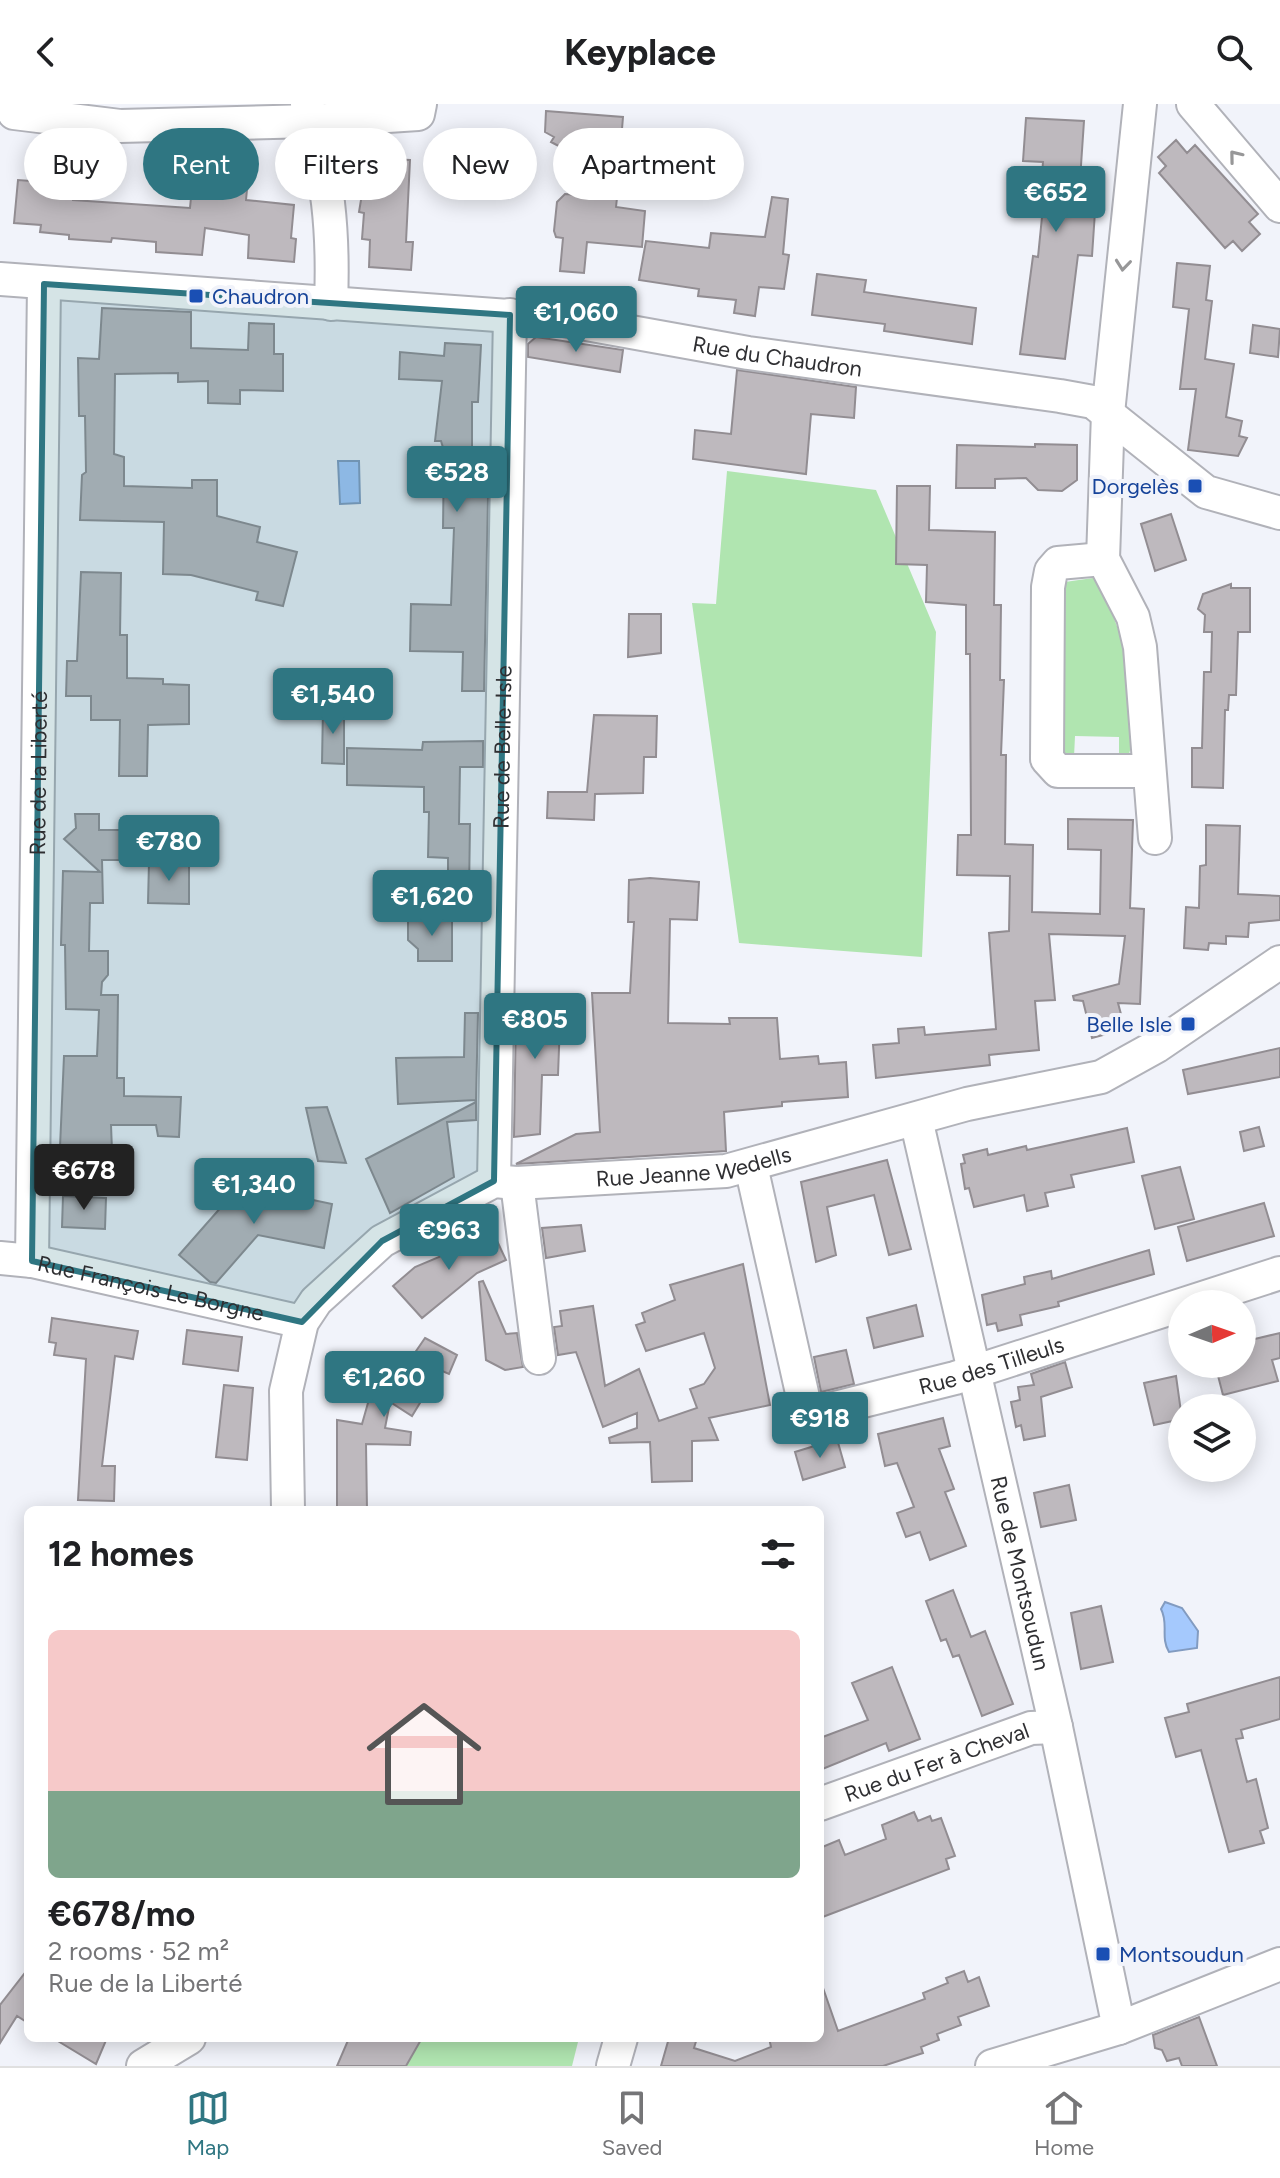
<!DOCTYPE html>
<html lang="en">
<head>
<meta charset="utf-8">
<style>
  :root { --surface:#fff; --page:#f6f6f6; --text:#202124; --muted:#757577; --line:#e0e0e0; --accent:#2f7682 }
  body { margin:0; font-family:Figtree,sans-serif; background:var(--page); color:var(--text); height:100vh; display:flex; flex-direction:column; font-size:30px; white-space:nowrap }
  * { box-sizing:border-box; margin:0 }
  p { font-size:26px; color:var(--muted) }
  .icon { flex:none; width:44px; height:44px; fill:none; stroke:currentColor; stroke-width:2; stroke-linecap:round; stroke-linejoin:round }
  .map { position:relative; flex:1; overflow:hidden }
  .drawer { position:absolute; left:24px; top:1402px; width:800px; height:536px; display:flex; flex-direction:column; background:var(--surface); border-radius:12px; box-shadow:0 4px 20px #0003 }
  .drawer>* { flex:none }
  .hud { position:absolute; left:24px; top:24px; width:800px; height:72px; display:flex; gap:16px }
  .needle { width:52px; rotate:88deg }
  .fabs { position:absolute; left:1168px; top:1186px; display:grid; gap:16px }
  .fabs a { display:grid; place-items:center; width:88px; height:88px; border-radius:50%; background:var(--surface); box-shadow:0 4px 20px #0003; font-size:40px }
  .price { position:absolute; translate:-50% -68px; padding:0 18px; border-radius:8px; background:var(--accent); color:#fff; font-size:26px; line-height:52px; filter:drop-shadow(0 2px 4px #0008) }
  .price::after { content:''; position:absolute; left:50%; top:48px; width:24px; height:18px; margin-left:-12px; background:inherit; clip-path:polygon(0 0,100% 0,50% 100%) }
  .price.active { background:#222; color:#fff }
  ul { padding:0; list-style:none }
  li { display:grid; align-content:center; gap:16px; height:424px; padding:0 24px }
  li+li { border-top:2px solid var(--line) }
  li span { display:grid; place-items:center; height:248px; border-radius:12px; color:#555 }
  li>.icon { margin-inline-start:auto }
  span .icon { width:144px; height:144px; fill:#fffc; stroke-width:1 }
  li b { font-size:34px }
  h2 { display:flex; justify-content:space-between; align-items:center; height:96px; padding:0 24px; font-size:34px }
  .tag { padding:0 28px; border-radius:36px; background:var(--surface); box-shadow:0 4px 20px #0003; font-size:28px; line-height:72px }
  .tag.active { background:var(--accent); color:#fff }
  header { display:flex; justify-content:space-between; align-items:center; height:104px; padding:0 24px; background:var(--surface); font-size:36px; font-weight:700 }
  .tab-bar { display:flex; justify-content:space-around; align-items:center; height:112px; border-top:2px solid var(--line); background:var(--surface); font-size:22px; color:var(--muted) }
  .tab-bar a { display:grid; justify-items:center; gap:4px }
  .tab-bar .active { color:var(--accent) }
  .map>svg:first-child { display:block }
</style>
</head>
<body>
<header><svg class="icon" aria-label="back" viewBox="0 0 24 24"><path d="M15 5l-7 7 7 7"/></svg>Keyplace<svg class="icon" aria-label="search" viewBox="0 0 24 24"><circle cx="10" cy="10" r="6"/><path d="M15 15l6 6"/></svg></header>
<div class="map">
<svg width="1280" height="1962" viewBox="0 0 1280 1962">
  <rect width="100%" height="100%" fill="#f1f3fa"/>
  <!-- green -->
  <path fill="#b0e5b0" d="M727,367L876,386L936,528L922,853L739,839L692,499L716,500Z
    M1093,474L1100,476L1126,547L1132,639L1129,650L1119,654V633L1075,632L1074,653L1066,650L1062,643L1065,478Z
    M421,1934H579L572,1962H406Z"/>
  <!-- water -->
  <path fill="#a5c9fd" stroke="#829bc0" stroke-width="2" d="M338,357H359L360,399L340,400Z
    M1165,1498L1182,1504L1198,1527L1197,1544L1169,1548C1160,1533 1169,1520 1161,1505Z"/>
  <!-- building -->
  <path fill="#beb9be" stroke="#928d92" stroke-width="2" d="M546,7L623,13L618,73L551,38L554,33L545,28Z
    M1026,14L1084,17L1079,91L1096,93L1092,152L1078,151L1065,255L1020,250L1033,152L1038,153L1045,83H1041L1043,58L1023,57Z
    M1176,36L1187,49L1195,41L1258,110L1249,118L1260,130L1242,147L1233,137L1225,144L1159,69L1166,62L1158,53Z
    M368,54L410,56L406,138H413L411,166L369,163L370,136L362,135L364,109L359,108Z
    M194,62L223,64L222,73L248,75L246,96L294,101L291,134L296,135L294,158L248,154L249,131L205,124L202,151L156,148V138L112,134L111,138L69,135V131L40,128L41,121L14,119L18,76L44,78V85L73,88V96L190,104Z
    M565,90L617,94L616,103L645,107L642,143L587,138L584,169L560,167L563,134L556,133L554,127L557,98Z
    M772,93L788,95L783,150L789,151L784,185L759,183L755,212L734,209L736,196L698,192L699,185L639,176L646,137L709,144L711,129L765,133Z
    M1177,159L1210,162L1206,196L1212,197L1205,255L1234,260L1226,313L1242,317L1239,332L1247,334L1238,352L1188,346L1196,285H1180L1189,205L1173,203Z
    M817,170L866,176L864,188L976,204L972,240L884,227L885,220L812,211Z
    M102,204L191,208V244L248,246L249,219L274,220V250H283V287L240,286V300L208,299V277L178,278V269L115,270L114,350L124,353V382L192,384V376H217V412L260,423L257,438L297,448L283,502L256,496L258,488L191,471L163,470L164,418L80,416L82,371L86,368L85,312H79L78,254L99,255Z
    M1253,221L1280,225L1278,253L1250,249Z
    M536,233L623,246L620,268L528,253V240Z
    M445,239L481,241L478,298H472V347L474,393H488L484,587H462L463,548L410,547L411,500L451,501L454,424H443L444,347L441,337H435L442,277L399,275L400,248L444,252Z
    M737,266L856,283L854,314L811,310L806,370L693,355L695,326L731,330Z
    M1035,340L1077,341V376L1062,387L1038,386L1026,374L995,375V384H956L957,341L1035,343Z
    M897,382H930L929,426L995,428L994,501H1001L1000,576H1004L1001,651H1006L1005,740L1033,741L1032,808L1100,810L1101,746L1068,745V715L1133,716L1130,804L1144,805L1140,900L1118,899L1125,925L1092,934L1083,897L1074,896L1073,892L1119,880L1125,832L1049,830L1055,896L1035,897L1039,946L989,951L990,961L876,974L873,941L899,939L898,925L924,923L925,931L996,925L989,829L1009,827L1010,772L957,771L958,731H971L970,550H966V501L926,498L927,461L896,460Z
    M1171,410L1186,456L1155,467L1141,420Z
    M81,468L121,469L120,531H127V574L163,575V580L189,581V620L148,621L147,672H119L120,616H91V592H66L67,557H77Z
    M1231,480V484H1250V528H1238L1236,591H1229L1228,606H1225L1223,684L1192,683V644H1202L1204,568H1211L1212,528H1204L1205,511L1198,505L1203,490Z
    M629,510H661V549L628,553Z
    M323,604H344V660L322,659Z
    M594,611L657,612L656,653H644L643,689L595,690L594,716L547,714L548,688H587Z
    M483,637V663H460L459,720H470L469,788L448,787V754L428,753L429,708H424V683L347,681V644L422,646L423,638Z
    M75,710H99V726H131V756H102L103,799H90L89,847H108V871L102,878L101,891H118L117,974H124V992L181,993L179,1033L158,1032L156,1021H111L113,1072L92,1073V1043H60L64,952H97L99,906L66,905L65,841H61L63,767L100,768L64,735L76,724Z
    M1206,721L1240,722L1238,790L1280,792V816L1249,819L1248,833L1226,832V840L1209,839L1208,846L1184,844L1186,803L1199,804L1200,762L1206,761Z
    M149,758H189V800L148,799Z
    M650,774L699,778L697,816L670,815L668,919L730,920L729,914H777L780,955L818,952L819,960L846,958L848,993L782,998V1002L724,1008L726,1047L516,1060L576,1030L600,1028L592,889H630L634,818H628L629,776Z
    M408,813H452V857H418V845L408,836Z
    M536,891L561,892L558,971H542L540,1030L514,1033L516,910L536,911Z
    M465,909H478L476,996L398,1000L396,954L464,953Z
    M1280,944V973L1188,990L1183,966Z
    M476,998V1016L447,1018L454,1073L390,1109L366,1055Z
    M327,1003L346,1059L318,1057L306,1004Z
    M1259,1023L1264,1042L1244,1047L1240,1028Z
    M1127,1024L1134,1058L1071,1071L1074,1083L1045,1089L1048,1102L1027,1107L1024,1091L974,1103L969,1084L965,1085L961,1060L965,1059L963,1051L987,1045L988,1051L1026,1042L1027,1046Z
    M887,1056L911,1145L889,1151L874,1091L827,1103L836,1151L816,1158L801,1078Z
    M1180,1063L1194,1115L1155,1125L1142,1072Z
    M214,1075L332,1100L324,1144L258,1131L216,1179L210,1178L179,1151L223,1101Z
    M63,1092L106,1094L105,1125L62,1123Z
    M1264,1099L1274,1132L1187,1157L1178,1123Z
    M581,1121L585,1147L546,1154L542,1124Z
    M491,1124L506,1156L477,1169L422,1214L393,1182L415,1163L451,1148L449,1143Z
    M1149,1146L1154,1170L1058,1198L1059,1202L1020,1211L1022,1221L998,1227L996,1219L987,1221L982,1191L1025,1180L1024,1173L1051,1167L1052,1175Z
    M743,1160L770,1301L709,1314L718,1336L692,1337V1377L652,1378L650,1338L610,1339L609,1334L637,1324V1309L603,1323L576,1248L558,1251L554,1223L562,1222L560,1207L593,1202L605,1282L639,1265L659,1317L697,1304L690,1285L704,1280L715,1264L704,1229L646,1247L636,1221L645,1218L642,1209L675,1196L670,1181Z
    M483,1177L506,1230L517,1229L523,1263L505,1266L486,1256L479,1178Z
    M916,1201L923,1232L874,1244L867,1214Z
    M52,1214L138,1227L133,1255L115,1252L102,1362H115L114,1397L78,1396L86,1255L54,1251L56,1239L49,1238Z
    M187,1226L242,1233L238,1267L183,1260Z
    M1280,1229V1254L1272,1256L1278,1277L1223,1291L1215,1260H1242V1238Z
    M425,1234L457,1251L449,1270L440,1266L412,1312L390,1298L385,1324L411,1328L410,1341L366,1340L367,1406H337V1316L362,1320L379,1260L401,1269Z
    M846,1246L854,1280L821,1288L814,1253Z
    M1065,1258L1072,1283L1041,1293L1045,1332L1024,1336L1021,1321L1016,1323L1011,1298L1020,1296L1018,1283L1034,1281L1031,1270Z
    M1176,1272L1182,1315L1154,1321L1144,1279Z
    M224,1281L253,1284L247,1356L216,1353Z
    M943,1314L950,1342L939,1345L954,1385L945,1388L966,1442L930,1456L920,1428L906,1433L897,1409L914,1403L897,1359L885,1362L878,1330Z
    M837,1335L845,1363L803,1376L795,1348Z
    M1069,1381L1076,1416L1041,1423L1034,1389Z
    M953,1486L971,1533L985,1527L1013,1600L982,1612L959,1551L953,1553L946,1535L941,1537L926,1497Z
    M1101,1502L1113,1558L1081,1565L1071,1509Z
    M892,1563L920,1635L889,1647L886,1639L820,1666V1634L868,1616L852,1579Z
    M1280,1573V1615L1241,1626L1243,1634L1236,1635L1247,1678L1256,1675L1268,1724L1260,1727L1264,1739L1229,1748L1201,1646L1176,1653L1165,1614L1189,1608L1187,1600Z
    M914,1708L918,1717L930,1712L932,1717L941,1714L955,1752L946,1755L949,1765L820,1814V1744L839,1736L845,1751L886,1735L882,1721Z
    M28,1865V1919L17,1912L0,1939V1901Z
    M964,1867L968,1878L979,1873L989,1902L958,1913L961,1921L937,1930L939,1936L921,1943L923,1949L883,1962H661L669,1934H697L694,1944L735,1957L771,1943L769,1934H820V1884H823L838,1927L925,1895L923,1889L948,1879L946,1874Z
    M1199,1913L1217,1962H1182L1179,1954L1167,1957L1162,1946L1155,1944L1153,1931Z
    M53,1934H107L96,1960Z
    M349,1934H422L406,1962H337Z"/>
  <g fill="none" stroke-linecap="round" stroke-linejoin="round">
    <defs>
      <g id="minor">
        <path d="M15,0L14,9L120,22L312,17L418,10L420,0"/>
        <path d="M307,0C328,72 334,125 331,200"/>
        <path d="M1140,0L1108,309L1103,455L1133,513L1140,543L1155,734"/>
        <path d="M1193,0L1280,102"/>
        <path id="s1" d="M0,175L564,216L748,249L1060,292L1093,298L1206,388L1280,409"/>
        <path d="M1103,455L1058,459L1051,467L1048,483L1047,655L1058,667H1148"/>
        <path id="s2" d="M916,1015L1056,1623L1119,1924"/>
        <path id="s3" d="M751,1062L807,1311L955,1274L1280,1169"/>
        <path id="s4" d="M494,1077L510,211"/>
        <path d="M517,1079L539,1254"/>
        <path id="s5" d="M0,1154L32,1157L302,1218"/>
        <path id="s6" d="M32,1157L44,180"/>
        <path id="s7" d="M288,1406L286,1287L302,1218L316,1197L382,1137L494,1077L517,1079L726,1067L967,1000L1101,973L1157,942L1280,858"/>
        <path id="s8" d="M820,1700L1031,1624L1056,1623"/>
        <path d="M143,1962L189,1934"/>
        <path d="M613,1962L621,1934"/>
        <path d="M992,1962L1119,1924L1280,1860"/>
      </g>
    </defs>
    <!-- minor casing -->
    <use href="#minor" stroke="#b1b2b9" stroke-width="36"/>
    <!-- minor -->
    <use href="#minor" stroke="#fff" stroke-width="32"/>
  </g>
  <!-- one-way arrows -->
  <defs><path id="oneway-chevron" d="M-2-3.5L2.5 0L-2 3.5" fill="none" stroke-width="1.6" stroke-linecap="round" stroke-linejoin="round" transform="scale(2)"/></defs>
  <g stroke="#979798">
    <use href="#oneway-chevron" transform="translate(1235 52) rotate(-129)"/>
    <use href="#oneway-chevron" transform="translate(1123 161) rotate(96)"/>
  </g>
  <!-- marked area -->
  <path fill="#2f7682" fill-opacity="0.2" stroke="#2f7682" stroke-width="6" stroke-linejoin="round" d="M44,180L510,211L494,1077L382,1137L302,1218L32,1157Z"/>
  <!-- markers -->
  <g fill="#1a4fb4" stroke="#f1f3fa" stroke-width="3">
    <rect x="188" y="184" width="16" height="16" rx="4"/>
    <rect x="1187" y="374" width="16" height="16" rx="4"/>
    <rect x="1180" y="912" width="16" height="16" rx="4"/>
    <rect x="1095" y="1842" width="16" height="16" rx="4"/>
  </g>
  <g text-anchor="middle" stroke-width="8" stroke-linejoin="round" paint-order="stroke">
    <!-- transit labels -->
    <g font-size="22" fill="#164399" stroke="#f1f3fa" text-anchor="start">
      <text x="212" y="200">Chaudron</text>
      <text x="1179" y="390" text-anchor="end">Dorgelès</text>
      <text x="1172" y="928" text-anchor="end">Belle Isle</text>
      <text x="1119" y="1858">Montsoudun</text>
    </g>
    <!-- street labels -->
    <g font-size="22" fill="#2f2f32" stroke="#f1f3fa">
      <text dy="8" stroke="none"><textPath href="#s1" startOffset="782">Rue du Chaudron</textPath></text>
      <text dy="8" stroke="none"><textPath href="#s4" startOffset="434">Rue de Belle-Isle</textPath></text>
      <text dy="8" stroke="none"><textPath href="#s6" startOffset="488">Rue de la Liberté</textPath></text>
      <text dy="8" stroke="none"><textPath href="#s7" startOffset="632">Rue Jeanne Wedells</textPath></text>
      <text dy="8" stroke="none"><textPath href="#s5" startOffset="154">Rue François Le Borgne</textPath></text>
      <text dy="8" stroke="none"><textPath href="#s3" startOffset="446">Rue des Tilleuls</textPath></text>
      <text dy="8" stroke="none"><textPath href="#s2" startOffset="466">Rue de Montsoudun</textPath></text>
      <text dy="8" stroke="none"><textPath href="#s8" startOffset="124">Rue du Fer à Cheval</textPath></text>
    </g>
  </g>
</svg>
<div class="fabs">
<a><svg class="needle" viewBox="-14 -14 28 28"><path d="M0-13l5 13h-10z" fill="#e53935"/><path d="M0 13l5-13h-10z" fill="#757577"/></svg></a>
<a><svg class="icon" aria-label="layers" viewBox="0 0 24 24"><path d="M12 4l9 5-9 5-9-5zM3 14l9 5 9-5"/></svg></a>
</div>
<b class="price" style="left:1056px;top:130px">€652</b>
<b class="price" style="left:576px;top:250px">€1,060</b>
<b class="price" style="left:457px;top:410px">€528</b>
<b class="price" style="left:333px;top:632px">€1,540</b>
<b class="price" style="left:169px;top:779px">€780</b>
<b class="price" style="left:432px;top:834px">€1,620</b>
<b class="price" style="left:535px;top:957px">€805</b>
<b class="price active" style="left:84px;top:1108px">€678</b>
<b class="price" style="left:254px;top:1122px">€1,340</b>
<b class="price" style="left:449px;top:1168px">€963</b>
<b class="price" style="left:384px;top:1315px">€1,260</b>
<b class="price" style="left:820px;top:1356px">€918</b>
<div class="hud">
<a class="tag">Buy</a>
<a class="tag active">Rent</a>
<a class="tag">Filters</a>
<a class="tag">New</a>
<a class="tag">Apartment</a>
</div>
<section class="drawer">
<h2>12 homes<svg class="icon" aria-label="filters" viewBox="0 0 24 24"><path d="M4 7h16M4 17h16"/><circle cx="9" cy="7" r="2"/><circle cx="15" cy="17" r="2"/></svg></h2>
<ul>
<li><span style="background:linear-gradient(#f6c9c9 65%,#7fa58c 0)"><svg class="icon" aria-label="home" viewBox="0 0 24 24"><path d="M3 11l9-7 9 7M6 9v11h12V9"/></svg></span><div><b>€678/mo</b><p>2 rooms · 52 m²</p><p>Rue de la Liberté</p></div></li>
</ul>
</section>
</div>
<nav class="tab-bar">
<a class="active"><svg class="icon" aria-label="map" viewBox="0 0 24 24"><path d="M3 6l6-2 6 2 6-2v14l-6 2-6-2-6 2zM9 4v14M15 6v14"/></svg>Map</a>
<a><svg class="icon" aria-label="saved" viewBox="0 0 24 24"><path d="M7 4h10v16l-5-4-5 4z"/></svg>Saved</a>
<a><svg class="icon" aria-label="home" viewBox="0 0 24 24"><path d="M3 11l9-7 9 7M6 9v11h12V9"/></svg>Home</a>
</nav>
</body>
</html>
